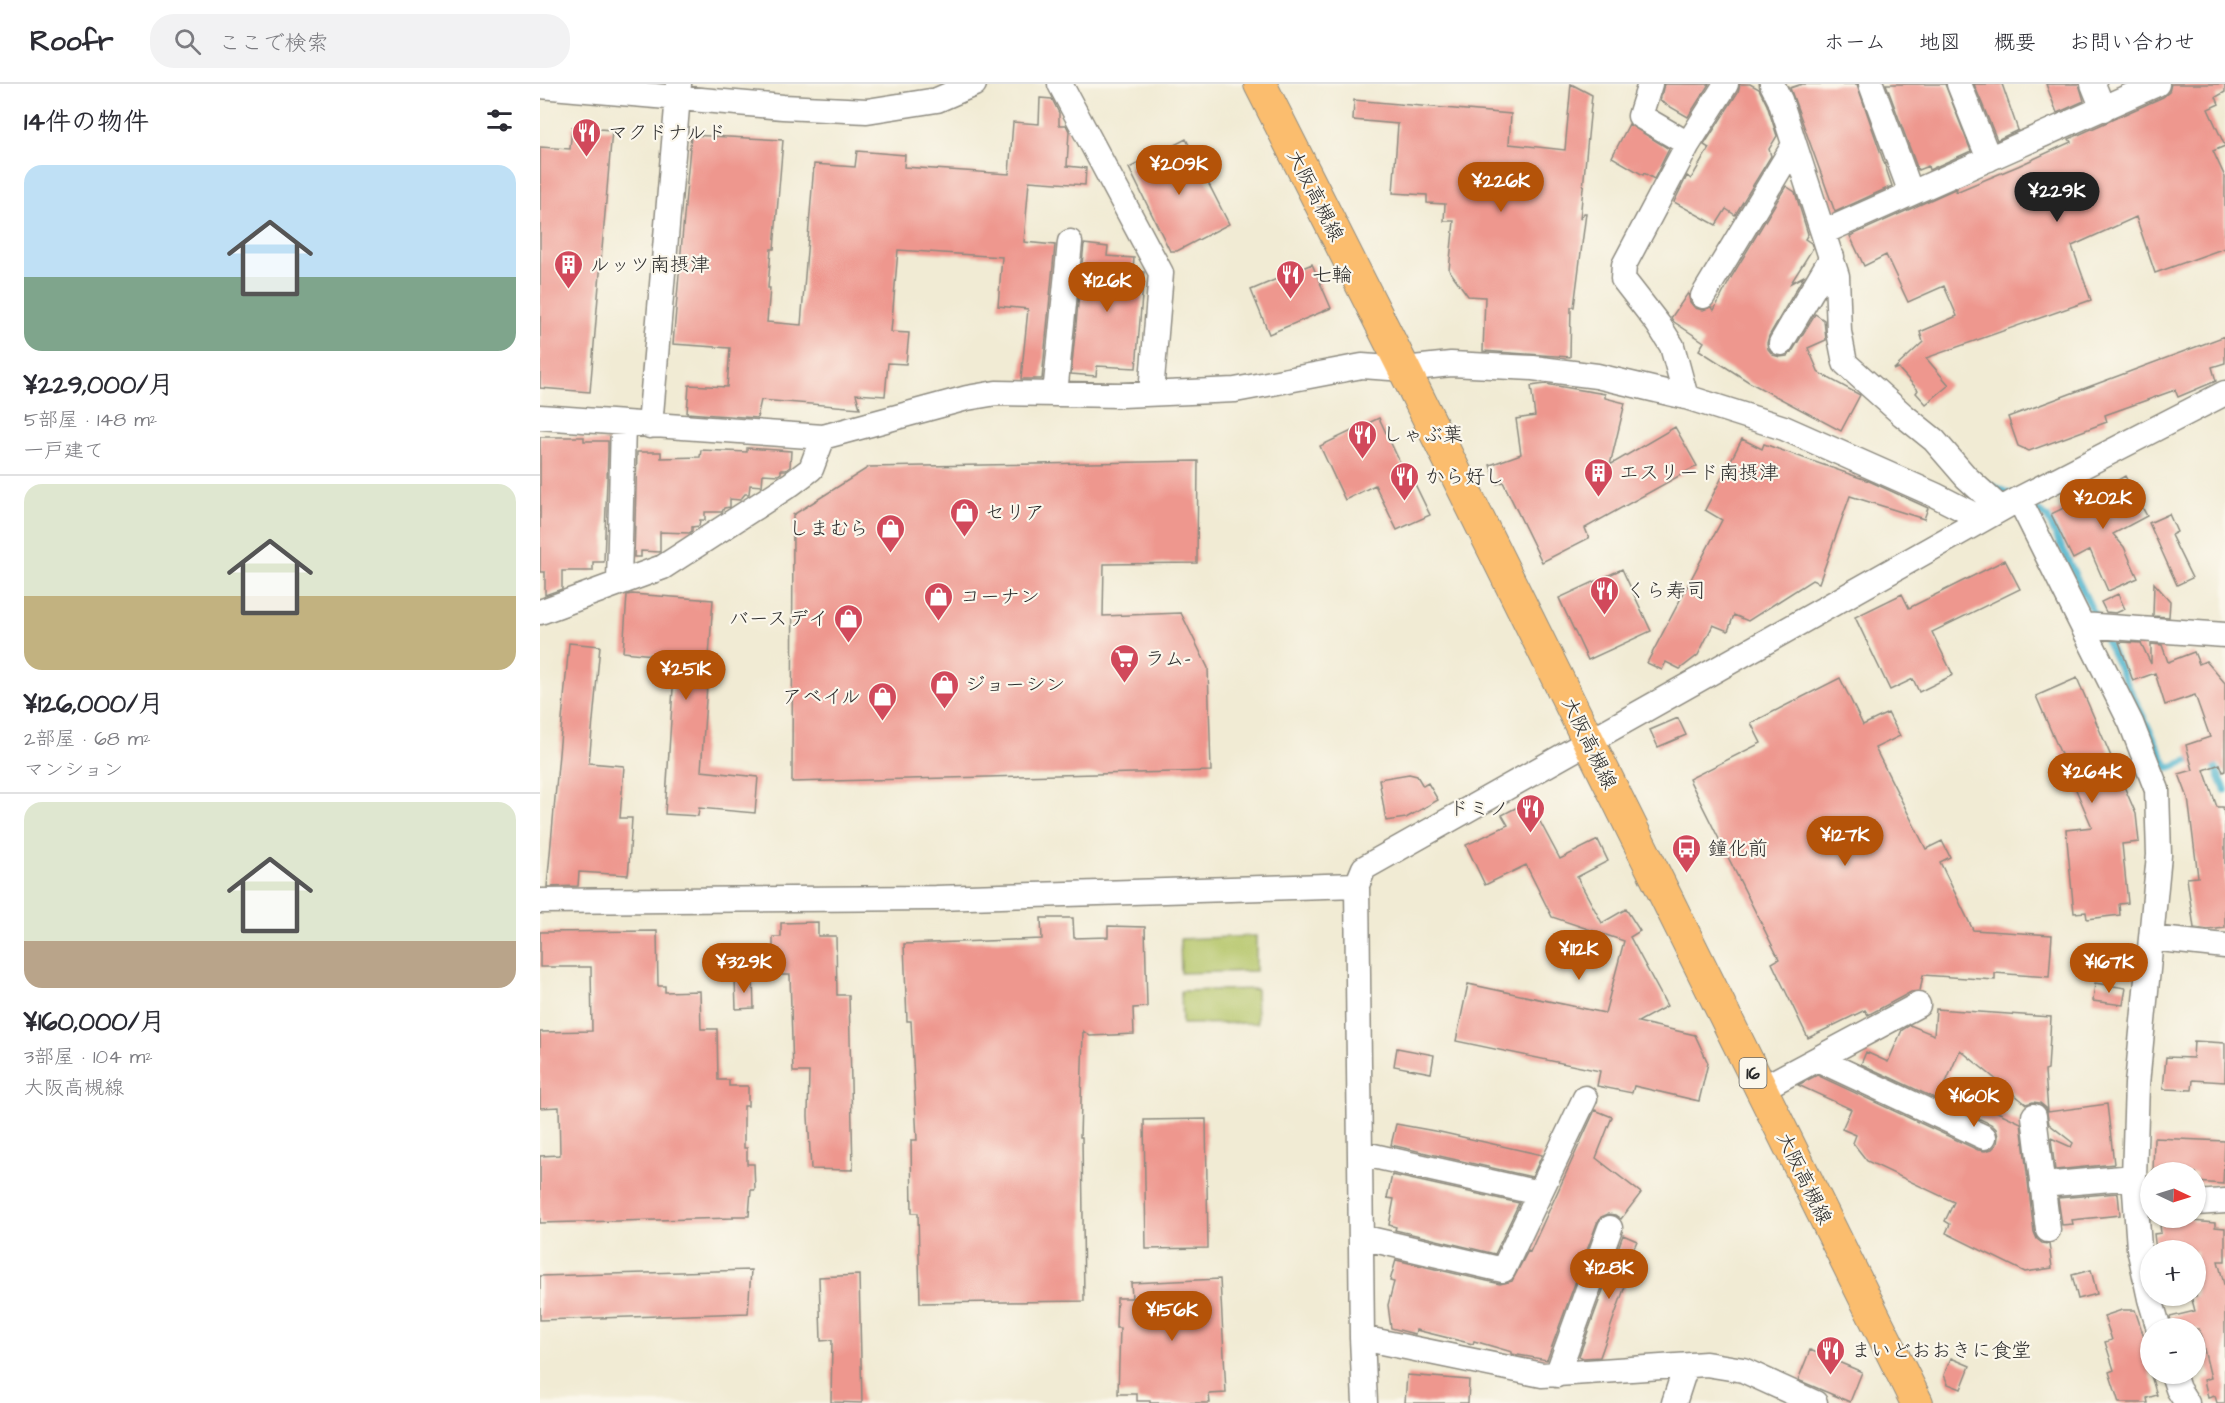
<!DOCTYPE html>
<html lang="ja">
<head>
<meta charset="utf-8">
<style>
  :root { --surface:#fff; --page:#f2f2f3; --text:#2b2b33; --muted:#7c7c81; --line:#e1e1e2; --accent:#b45309 }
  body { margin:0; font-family:"Architects Daughter","Klee One",sans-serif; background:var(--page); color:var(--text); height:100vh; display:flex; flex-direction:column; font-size:22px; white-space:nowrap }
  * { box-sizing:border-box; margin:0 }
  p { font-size:20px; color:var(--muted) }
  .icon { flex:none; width:33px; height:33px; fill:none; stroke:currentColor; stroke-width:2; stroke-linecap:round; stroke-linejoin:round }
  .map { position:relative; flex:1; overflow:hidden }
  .panel { display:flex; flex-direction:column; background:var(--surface); width:540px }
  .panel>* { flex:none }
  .needle { width:39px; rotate:94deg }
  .tools { position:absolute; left:1600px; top:1078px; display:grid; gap:12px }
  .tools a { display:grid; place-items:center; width:66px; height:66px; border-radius:50%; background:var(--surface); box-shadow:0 2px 4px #0004; font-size:30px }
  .price { position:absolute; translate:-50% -51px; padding:0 14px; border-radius:21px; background:var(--accent); color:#fff; font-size:20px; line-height:39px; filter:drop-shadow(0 2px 3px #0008) }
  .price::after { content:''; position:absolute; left:50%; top:36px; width:18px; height:14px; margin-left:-9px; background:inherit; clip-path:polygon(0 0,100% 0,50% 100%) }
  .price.active { background:#222; color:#fff }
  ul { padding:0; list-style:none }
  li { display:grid; align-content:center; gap:12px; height:318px; padding:0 24px }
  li+li { border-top:2px solid var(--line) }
  li span { display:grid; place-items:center; height:186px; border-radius:18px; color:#555 }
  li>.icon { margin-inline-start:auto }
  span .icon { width:108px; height:108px; fill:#fffc; stroke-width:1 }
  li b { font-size:26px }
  h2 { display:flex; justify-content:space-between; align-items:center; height:72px; padding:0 24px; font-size:26px }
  header { display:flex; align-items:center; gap:36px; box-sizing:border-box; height:84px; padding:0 30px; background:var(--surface); border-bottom:2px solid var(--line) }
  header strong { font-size:28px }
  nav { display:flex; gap:33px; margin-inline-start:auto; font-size:21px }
  .search { width:420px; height:54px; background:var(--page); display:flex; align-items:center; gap:15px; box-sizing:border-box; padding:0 21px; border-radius:24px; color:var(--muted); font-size:22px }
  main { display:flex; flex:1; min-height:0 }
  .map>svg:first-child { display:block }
</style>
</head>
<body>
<header>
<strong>Roofr</strong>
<div class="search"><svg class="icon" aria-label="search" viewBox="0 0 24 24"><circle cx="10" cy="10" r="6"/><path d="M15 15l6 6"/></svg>ここで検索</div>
<nav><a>ホーム</a><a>地図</a><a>概要</a><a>お問い合わせ</a></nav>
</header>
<main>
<section class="panel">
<h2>14件の物件<svg class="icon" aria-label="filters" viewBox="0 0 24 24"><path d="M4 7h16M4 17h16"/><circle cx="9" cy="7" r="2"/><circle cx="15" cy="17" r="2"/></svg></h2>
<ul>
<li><span style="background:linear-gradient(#bfe0f5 60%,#7fa58c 0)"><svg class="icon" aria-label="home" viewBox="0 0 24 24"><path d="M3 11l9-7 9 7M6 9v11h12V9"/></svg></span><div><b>¥229,000/月</b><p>5部屋 · 148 m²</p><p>一戸建て</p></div></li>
<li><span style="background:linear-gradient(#dfe7d0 60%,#c2b280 0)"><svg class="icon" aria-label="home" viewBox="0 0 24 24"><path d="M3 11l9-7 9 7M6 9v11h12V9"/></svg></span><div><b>¥126,000/月</b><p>2部屋 · 68 m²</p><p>マンション</p></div></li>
<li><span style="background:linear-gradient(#dfe7d0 75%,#b9a48a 0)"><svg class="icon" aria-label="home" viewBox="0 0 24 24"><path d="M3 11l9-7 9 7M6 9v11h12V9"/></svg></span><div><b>¥160,000/月</b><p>3部屋 · 104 m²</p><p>大阪高槻線</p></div></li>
</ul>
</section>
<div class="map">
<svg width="1685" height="1319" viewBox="0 0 1685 1319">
  <rect width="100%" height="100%" fill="#fbf7ec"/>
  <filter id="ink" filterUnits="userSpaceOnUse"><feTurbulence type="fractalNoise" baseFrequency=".0167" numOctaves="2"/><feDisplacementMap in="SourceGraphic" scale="12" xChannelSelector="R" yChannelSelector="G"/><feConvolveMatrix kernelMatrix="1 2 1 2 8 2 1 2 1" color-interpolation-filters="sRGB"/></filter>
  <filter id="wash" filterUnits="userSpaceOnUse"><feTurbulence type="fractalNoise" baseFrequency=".008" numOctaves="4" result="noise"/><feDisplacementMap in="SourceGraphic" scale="24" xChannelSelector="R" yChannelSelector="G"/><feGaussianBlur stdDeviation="1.35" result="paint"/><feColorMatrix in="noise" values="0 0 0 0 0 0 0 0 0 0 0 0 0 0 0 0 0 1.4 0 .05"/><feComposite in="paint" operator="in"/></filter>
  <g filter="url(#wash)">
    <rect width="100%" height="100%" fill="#f1ebd4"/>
    <!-- green -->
    <path fill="#b4c568" stroke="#70784a" stroke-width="1.5" d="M716,852V887L641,889L640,855Z
      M716,905L717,939L642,940L641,907Z"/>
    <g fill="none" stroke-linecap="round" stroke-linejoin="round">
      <!-- stream -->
      <path stroke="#4eb4cd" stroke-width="7" d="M1448,400L1473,412
        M1493,424L1507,433L1558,538
        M1562,548L1628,684L1656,674
        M1672,675L1685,706"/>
    </g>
    <g id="blocks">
      <!-- building -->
      <path fill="#ee978e" d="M1031,0L1052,11L1040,135L1044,129H1046L1034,223H1031L1030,273L943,267L945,213L928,212L909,186L914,137H904L905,120L887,119V111L853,109L858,40L813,36L814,16L971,30L969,60L1025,66Z
        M1124,0H1169L1148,33L1120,17Z
        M1200,0H1210L1219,5L1227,21L1237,52L1229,65L1231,72L1195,131L1186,125L1176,141L1134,118L1147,92L1151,95L1169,64L1164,61L1198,8Z
        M1262,0H1317L1352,102L1295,128L1250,4Z
        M1346,0H1405L1431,67L1389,86L1388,82L1378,86Z
        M1434,0H1462L1478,46L1457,56Z
        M1506,0H1539L1544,17L1517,29Z
        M1631,0H1685V8L1676,13L1679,20L1668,25L1685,62L1673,67L1685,93V164L1615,189L1596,133L1532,162L1551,216L1386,274L1409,301L1386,320L1376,309L1378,306L1358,284L1353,286L1383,258L1380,248L1417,232L1404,202L1368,218L1346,171L1324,182L1310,152L1417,104L1416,108L1478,82L1531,58L1529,55L1623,13L1629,8Z
        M500,14L512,15L519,29V41H526L529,47L527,82L546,84L545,101L489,97L484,158L515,161L502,295H481L488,225L458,222L462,173L358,166L351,248L369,249L366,280L348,279L345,312L316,310L320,324L221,316L217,334L147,329L149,301L187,303L190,264L133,260L151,51L243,56L234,165H231L228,204H230L227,238L261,241L274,80L315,83L317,67L365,71L364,83L469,90L473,38L499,40Z
        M1089,40L1129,65L1114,95L1104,89L1103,91L1072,73Z
        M32,43L72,46L50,308L0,304V63L30,65Z
        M646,55L689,140L637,167H630L589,84Z
        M1246,102L1255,108L1268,150L1265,155L1271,159L1273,164L1251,199L1264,192L1229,252L1227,259L1228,265L1233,271L1240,273L1247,272L1253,266L1275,230L1284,236L1286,256L1268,264L1279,289L1320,311L1301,347L1209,298L1159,266L1164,258L1134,238L1131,234L1148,209L1150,218L1155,224L1163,226L1171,223L1174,226L1192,192Z
        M544,160L568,163L567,172L594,174L593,186L604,188L596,284L557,282L556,292L531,290Z
        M772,180L791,224L729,250L711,206Z
        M1685,252V279L1672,283L1676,297L1638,313L1635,306L1565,331L1567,338L1489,367L1478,362L1468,333Z
        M1005,300L1065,310V314L1085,319L1070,381L1135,343L1157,382L1045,444L1049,454L1002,478L963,398L957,400L950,381L981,370L976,335L995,332L991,302Z
        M839,334L867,393L871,392L890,431L857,446L835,401L805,416L780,362Z
        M0,353H44V357H68V368L64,478H53V487H22V505L5,511V488H0Z
        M1202,355L1222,365L1224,360L1329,397L1388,424L1384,435L1310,412L1279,499L1272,496L1208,537L1194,531L1188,547L1173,541L1158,571L1140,585L1126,578L1122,586L1107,579L1182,436L1165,426Z
        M207,364L251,367L250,383L246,386H241V389L238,391L223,390L222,402L210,401L209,410H205L200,416L190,415V423L184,424L182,428H165V436H160L159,442L152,443V447L149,449L120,448V468L101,467V473H94L97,368H121V374L160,373L161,366L207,368Z
        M658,377L657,479L564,480L563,532L641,529L668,584L671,687L252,698L253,431L329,383Z
        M1585,392L1607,432L1573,450L1584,463L1598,494L1568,507L1550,466L1533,475L1511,430L1559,407Z
        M1629,430L1637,448L1631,451L1652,494L1637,501L1609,439Z
        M1465,476L1480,505L1392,548L1413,591L1379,608L1373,595L1350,606L1315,533L1362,510L1369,524Z
        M1082,485L1111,547L1048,576L1019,514Z
        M1614,499L1630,517L1629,533L1613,532Z
        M92,510L173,516L161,687L218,693L215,729L159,724L158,732L125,730L135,573L83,568L87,511Z
        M1578,510L1585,525L1576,529L1566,528L1561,518Z
        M1579,558L1601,559L1611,580V560L1622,561L1628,578L1654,568L1659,580L1666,577L1685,599V687L1683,688L1680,680L1664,686L1677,723H1683L1685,735V844L1668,846L1654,844L1647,794L1658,793L1648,714L1639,690L1653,686L1646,661L1670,653L1655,611L1625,621L1615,589L1593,597Z
        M29,559L60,562L49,679L84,682L80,734H92L89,781L88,791L39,788L38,802L7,803Z
        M1300,594L1323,641L1348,629L1360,652L1335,664L1386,765L1402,757L1410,773L1400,778L1433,846L1512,851L1509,893L1455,889V896L1383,891L1380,907L1371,908L1328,931L1325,926L1268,954L1232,879L1239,875L1149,695L1221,659L1211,639Z
        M1537,594L1596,730L1599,758L1582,760L1588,819L1579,820L1580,831L1547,835L1546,828L1534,829L1526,746L1552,743L1496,612Z
        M1138,634L1146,651L1118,663L1110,646Z
        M869,690L877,692L883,702L888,699L898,716L866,734L846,737L839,695Z
        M989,717L1020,775L1058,756L1068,777L1037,793L1062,839L1086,825L1100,847L1090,853L1127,922L1098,938L1155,951L1168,979L1159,1017L1094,1002L1092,1009L1057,1002L1060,987L916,957L928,900L1065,929L1084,857L1012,833L986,781L945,801L926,761L968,741L962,731Z
        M501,834H533L534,854L568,853V842L605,843L607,923L593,924L594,950L550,952L543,947L540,1053H542L544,1217L380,1219L378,1129H372L371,1056H377L371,937H367L364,860L502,855Z
        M278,838V852H296L297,911H309L313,1086L271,1085L268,1032L269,988H253L250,891H233V853H241V839Z
        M117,847L118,902H125V908L160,907L161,945H177L178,996H189V1002H208V1022H204V1064H207V1080H214L215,1106H211L209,1132H193V1134L0,1139V1072L20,1071L19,1023L0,1024V948L52,947L51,883H0V848Z
        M195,895H213L214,924L196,925Z
        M1555,899L1586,904L1583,921L1553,917Z
        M1396,925L1511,933L1508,986L1505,987L1508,1028L1567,1020L1574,1080L1515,1086L1511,1054L1531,1063L1533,1059L1509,1040L1506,1024L1500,1019L1493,1018L1486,1020L1420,966L1404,1003L1481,1039L1494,1148L1497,1155L1502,1159L1509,1160L1512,1184L1485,1188L1406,1149L1410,1140L1405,1137L1414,1118L1327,1077L1313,1059L1316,1051L1302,1045L1311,1025L1258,1001L1277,991L1438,1066L1445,1067L1452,1065L1457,1060L1458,1052L1456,1045L1451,1040L1321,980L1326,968L1348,978L1362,946L1370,941L1394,951Z
        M1654,957L1685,959V998L1653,996L1652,1006L1623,1005L1626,973L1653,974Z
        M857,964L894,971L891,989L854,982Z
        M1055,1026L1072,1033L1056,1074L1101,1109L1081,1135L1075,1131L1068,1130L1061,1133L1057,1139L1007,1276L972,1270V1268L934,1257L933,1260L876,1246L875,1250L851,1244L848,1221L854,1198L850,1197L856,1176L960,1200L972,1197L988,1167L990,1168Z
        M666,1035L668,1164L606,1165L604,1036Z
        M856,1040L900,1048L1002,1071L992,1093L851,1061Z
        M1614,1054L1685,1057L1683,1100L1656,1098V1089H1613Z
        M852,1091L979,1119L955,1170L855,1146L856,1143L849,1141L854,1115L847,1114Z
        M1578,1109L1580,1131L1532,1136L1533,1140L1522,1141L1518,1114Z
        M1633,1134H1652V1137L1675,1139V1143L1685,1144V1177H1678L1685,1204V1319H1677L1675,1312L1668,1314L1664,1296L1671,1294L1659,1245H1633L1630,1233L1655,1227L1651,1212H1656V1167H1616L1614,1150L1621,1149L1620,1141L1634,1140Z
        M1083,1151L1097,1157L1090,1173L1094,1174L1084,1205L1060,1273L1043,1274L1039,1272Z
        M211,1186L208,1229L0,1236V1192Z
        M1551,1186L1557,1210L1538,1215L1532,1191Z
        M319,1191L322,1319L291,1318L292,1256L281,1257L279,1193Z
        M680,1195L686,1309L669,1310L670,1319H610V1317H597V1310H578L580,1244H576L577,1214H592L591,1199Z
        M1582,1226H1595L1610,1271L1605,1273L1617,1311L1607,1314L1608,1319H1579L1569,1288L1574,1286L1565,1258L1572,1256L1564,1232Z
        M1270,1266L1322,1288L1310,1318L1258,1296Z
        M1411,1274L1430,1282L1421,1305L1408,1300L1404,1291Z
        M867,1291L929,1296L928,1319H865Z"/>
    </g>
  </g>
  <g filter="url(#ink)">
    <use href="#blocks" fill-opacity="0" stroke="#8e8b80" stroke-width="1.5"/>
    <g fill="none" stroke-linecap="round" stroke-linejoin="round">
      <defs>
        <path id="minor" d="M520,0L621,189L611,309
          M1110,0L1100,32L1148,60
          M1232,0L1240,16L1297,192L1299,248L1305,279L1363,331L1394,356L1426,393L1461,425
          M1331,0L1371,109
          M1419,0L1449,75
          M1553,0L1563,25
          M0,2L243,23L327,27L397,16L434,0
          M1284,148L1617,0
          M1163,212L1254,61
          M1241,259L1292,173
          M515,310L530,158
          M1146,313L1132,262L1118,240L1083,195L1084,181L1148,60L1186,0
          M0,333L283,353L427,314L456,309L582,311L695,306L822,282L864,285L911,280L993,284L1057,292L1146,313L1244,344L1395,411L1442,435
          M110,342L139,0
          M1479,415L1591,639L1617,706L1619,771L1597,1000L1594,1093L1599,1164L1610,1215L1619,1245
          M79,497L83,340
          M0,528L123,483L251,400L271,385L283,353
          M1542,541L1685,551
          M0,817L396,814L817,801
          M1611,854L1685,862
          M1277,975L1444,1053
          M1221,1005L1378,921
          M1494,1032L1508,1146
          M820,1069L999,1109
          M1502,1101L1594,1093
          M1656,1119L1685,1117
          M821,1153L963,1186L1045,1014
          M822,1254L1002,1291L1166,1280L1203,1286L1275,1319
          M1633,1290L1638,1305L1647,1319
          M1017,1291L1070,1144
          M825,1319L822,1254L817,801L824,784L1479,415L1685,309
          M1134,1319L1146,1282"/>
        <path id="major" d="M720,0L864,285L1377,1319"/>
      </defs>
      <!-- minor casing -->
      <use href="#minor" stroke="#8e8b80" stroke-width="27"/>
      <!-- major casing -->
      <use href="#major" stroke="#8e8b80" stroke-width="34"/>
      <!-- minor -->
      <use href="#minor" stroke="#fff" stroke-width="24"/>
      <!-- major -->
      <use href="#major" stroke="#fbbd6e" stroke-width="32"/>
    </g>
  </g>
  <!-- icons -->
  <defs>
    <symbol id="restaurant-pin" viewBox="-11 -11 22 30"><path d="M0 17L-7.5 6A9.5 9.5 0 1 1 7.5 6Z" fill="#d1495b" stroke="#fbf7ec"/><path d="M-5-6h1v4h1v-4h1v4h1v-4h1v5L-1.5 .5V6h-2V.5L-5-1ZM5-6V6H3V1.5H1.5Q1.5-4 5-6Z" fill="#fff"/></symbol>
    <symbol id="building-pin" viewBox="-11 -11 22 30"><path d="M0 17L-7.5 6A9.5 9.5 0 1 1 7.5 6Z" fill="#d1495b" stroke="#fbf7ec"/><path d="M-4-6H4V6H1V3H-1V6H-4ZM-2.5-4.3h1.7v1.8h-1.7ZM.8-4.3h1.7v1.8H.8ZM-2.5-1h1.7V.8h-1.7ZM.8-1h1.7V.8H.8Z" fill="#fff"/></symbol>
    <symbol id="shop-pin" viewBox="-11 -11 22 30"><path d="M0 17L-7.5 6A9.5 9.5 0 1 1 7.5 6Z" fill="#d1495b" stroke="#fbf7ec"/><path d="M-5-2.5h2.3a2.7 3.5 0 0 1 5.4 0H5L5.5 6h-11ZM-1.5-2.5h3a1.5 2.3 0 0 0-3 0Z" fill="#fff"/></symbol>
    <symbol id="supermarket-pin" viewBox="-11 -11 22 30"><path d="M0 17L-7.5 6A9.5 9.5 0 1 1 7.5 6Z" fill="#d1495b" stroke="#fbf7ec"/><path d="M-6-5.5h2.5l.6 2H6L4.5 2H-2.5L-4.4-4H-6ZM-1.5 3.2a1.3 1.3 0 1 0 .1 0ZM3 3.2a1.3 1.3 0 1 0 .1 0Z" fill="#fff"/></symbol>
    <symbol id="bus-pin" viewBox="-11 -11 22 30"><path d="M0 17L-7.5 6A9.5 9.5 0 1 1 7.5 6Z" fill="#d1495b" stroke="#fbf7ec"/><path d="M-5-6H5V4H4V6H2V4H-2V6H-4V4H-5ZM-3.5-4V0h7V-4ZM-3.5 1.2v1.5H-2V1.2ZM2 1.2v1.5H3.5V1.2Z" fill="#fff"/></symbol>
  </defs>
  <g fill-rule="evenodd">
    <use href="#restaurant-pin" x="30" y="32" width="33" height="45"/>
    <use href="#building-pin" x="12" y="164" width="33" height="45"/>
    <use href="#restaurant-pin" x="734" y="174" width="33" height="45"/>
    <use href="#restaurant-pin" x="806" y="334" width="33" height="45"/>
    <use href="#building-pin" x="1042" y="372" width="33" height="45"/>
    <use href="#restaurant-pin" x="848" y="376" width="33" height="45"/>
    <use href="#shop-pin" x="408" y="412" width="33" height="45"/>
    <use href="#shop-pin" x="334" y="428" width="33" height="45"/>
    <use href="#restaurant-pin" x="1048" y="490" width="33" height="45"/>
    <use href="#shop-pin" x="382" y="496" width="33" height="45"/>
    <use href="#shop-pin" x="292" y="518" width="33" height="45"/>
    <use href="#supermarket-pin" x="568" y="558" width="33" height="45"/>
    <use href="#shop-pin" x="388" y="584" width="33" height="45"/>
    <use href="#shop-pin" x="326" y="596" width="33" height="45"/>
    <use href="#restaurant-pin" x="974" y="708" width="33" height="45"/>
    <use href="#bus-pin" x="1130" y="748" width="33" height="45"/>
    <use href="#restaurant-pin" x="1274" y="1250" width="33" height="45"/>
  </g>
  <g text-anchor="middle" stroke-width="4.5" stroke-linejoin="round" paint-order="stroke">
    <!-- shield labels -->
    <rect fill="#fbf7ec" stroke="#696865" stroke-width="1.5" x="1199.5" y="974" width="27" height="30" rx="4.5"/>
    <g font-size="18" font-weight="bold" fill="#2b2b2b">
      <text x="1213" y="995">16</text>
    </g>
    <!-- poi labels -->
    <g font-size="20" fill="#2b2b2b" stroke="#fbf7ec" text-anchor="start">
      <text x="68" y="55">マクドナルド</text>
      <text x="50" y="187">ルッツ南摂津</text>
      <text x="772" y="197">七輪</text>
      <text x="843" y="357">しゃぶ葉</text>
      <text x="1079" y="395">エスリード南摂津</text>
      <text x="885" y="399">から好し</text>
      <text x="445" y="435">セリア</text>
      <text x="329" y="451" text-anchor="end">しまむら</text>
      <text x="1086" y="513">くら寿司</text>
      <text x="420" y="519">コーナン</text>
      <text x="288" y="541" text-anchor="end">バースデイ</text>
      <text x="605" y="581">ラム−</text>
      <text x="425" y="607">ジョーシン</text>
      <text x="321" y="619" text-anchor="end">アベイル</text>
      <text x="969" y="731" text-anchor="end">ドミノ</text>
      <text x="1168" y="771">鐘化前</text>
      <text x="1311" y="1273">まいどおおきに食堂</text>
    </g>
    <!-- street labels -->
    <g font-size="20" fill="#2b2b2b" stroke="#fbf7ec">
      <text transform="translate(776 111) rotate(63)" y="7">大阪高槻線</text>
      <text transform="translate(1050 659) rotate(64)" y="7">大阪高槻線</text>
      <text transform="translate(1265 1094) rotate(64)" y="7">大阪高槻線</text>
    </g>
  </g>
</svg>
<div class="tools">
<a><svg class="needle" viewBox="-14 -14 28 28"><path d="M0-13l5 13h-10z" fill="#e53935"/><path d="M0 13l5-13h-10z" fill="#7c7c81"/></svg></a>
<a>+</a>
<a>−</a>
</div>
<b class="price" style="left:639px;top:112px">¥209K</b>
<b class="price" style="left:961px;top:129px">¥226K</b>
<b class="price active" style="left:1517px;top:139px">¥229K</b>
<b class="price" style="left:567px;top:229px">¥126K</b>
<b class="price" style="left:1563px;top:446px">¥202K</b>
<b class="price" style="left:146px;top:617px">¥251K</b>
<b class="price" style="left:1552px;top:720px">¥264K</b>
<b class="price" style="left:1305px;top:783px">¥127K</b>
<b class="price" style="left:1039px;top:897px">¥112K</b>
<b class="price" style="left:204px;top:910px">¥329K</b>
<b class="price" style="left:1569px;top:910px">¥167K</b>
<b class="price" style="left:1434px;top:1044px">¥160K</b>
<b class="price" style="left:1069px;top:1216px">¥128K</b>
<b class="price" style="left:632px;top:1258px">¥156K</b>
</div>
</main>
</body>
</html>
